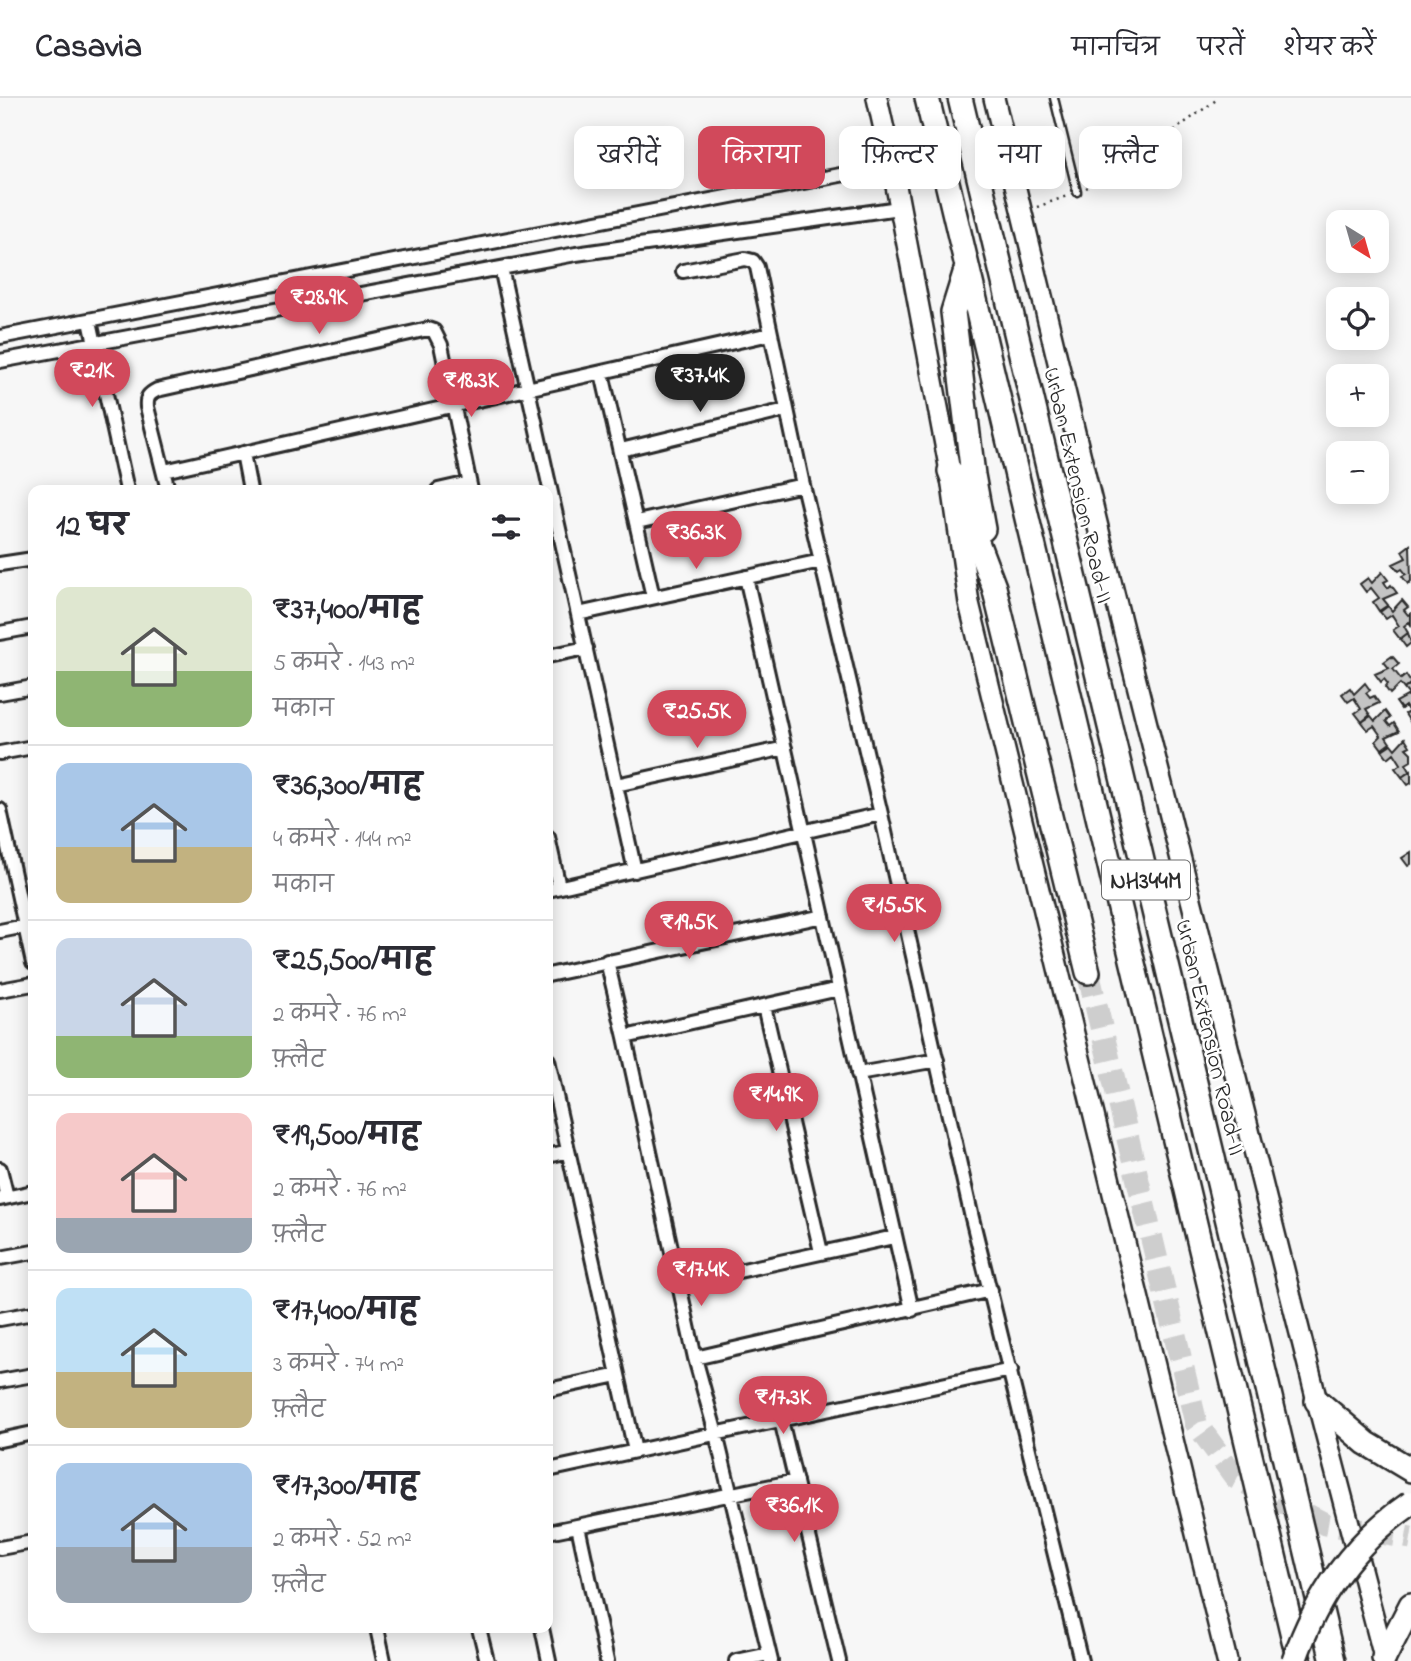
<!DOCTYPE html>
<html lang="hi">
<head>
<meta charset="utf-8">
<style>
  :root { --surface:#fff; --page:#f2f2f3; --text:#2b2b33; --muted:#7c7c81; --line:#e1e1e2; --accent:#d1495b }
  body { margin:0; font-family:"Indie Flower","Playpen Sans Deva",sans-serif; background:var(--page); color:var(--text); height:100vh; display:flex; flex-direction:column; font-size:26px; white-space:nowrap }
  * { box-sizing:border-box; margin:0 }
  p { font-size:23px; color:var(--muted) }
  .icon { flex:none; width:38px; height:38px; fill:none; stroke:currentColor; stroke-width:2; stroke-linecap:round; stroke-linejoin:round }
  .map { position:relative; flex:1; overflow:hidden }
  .details { position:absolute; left:28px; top:387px; width:525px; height:1148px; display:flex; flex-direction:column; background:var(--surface); border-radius:14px; box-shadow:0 4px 18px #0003 }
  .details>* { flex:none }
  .banner { position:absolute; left:574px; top:28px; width:665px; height:63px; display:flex; gap:14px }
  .needle { width:46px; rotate:143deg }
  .controls { position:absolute; left:1326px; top:112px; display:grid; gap:14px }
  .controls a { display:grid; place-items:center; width:63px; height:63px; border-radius:14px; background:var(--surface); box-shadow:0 4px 18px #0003; font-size:35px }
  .price { position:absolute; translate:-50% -60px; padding:0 16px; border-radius:24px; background:var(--accent); color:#fff; font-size:23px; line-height:46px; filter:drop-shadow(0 2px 4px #0008) }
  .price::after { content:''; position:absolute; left:50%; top:42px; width:21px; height:16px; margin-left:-10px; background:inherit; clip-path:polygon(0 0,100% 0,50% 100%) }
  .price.on { background:#222; color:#fff }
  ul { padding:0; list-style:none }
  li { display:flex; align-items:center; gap:21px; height:175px; padding:0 28px }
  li+li { border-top:2px solid var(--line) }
  li span { display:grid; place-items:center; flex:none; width:196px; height:140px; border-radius:14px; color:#555 }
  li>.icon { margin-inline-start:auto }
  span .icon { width:84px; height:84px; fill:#fffc; stroke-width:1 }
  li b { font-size:30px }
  h2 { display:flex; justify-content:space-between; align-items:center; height:84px; padding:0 28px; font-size:30px }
  .pill { padding:0 24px; border-radius:14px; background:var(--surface); box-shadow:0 4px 18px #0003; font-size:24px; line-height:63px }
  .pill.on { background:var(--accent); color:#fff }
  header { display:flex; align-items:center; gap:42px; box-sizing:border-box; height:98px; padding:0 35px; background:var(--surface); border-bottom:2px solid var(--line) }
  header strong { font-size:33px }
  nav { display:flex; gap:38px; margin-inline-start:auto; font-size:24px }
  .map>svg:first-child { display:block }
</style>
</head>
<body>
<header>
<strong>Casavia</strong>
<nav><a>मानचित्र</a><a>परतें</a><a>शेयर करें</a></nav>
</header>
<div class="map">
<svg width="1411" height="1563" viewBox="0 0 1411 1563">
  <rect width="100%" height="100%" fill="#f7f7f7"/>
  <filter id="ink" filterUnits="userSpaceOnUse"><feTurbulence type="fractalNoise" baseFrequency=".0143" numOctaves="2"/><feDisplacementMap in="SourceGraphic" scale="14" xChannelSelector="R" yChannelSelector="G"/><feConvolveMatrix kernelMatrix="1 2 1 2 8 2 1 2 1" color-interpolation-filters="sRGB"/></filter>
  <g filter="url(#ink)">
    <!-- building -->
    <path fill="#c4c4c4" stroke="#2b2b2b" stroke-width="2" d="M1410,447L1411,483L1408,486L1402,478L1406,476L1402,471L1399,473L1393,466L1406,460L1402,453Z
      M1382,474L1388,482L1384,484L1388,490L1391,487L1397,495L1383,501L1388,507L1379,513L1373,504L1379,500L1371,490L1366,494L1360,486L1368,480L1372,485Z
      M1402,502L1408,509L1404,512L1408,517L1411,515V527L1409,524L1404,528L1408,535L1400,541L1393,532L1399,528L1392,517L1386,521L1380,514L1388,508L1392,513Z
      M1408,535L1411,545L1406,549L1400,541Z
      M1392,558L1399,566L1393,571L1401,581L1406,577L1411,585L1404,591L1400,586L1390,596L1385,589L1388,586L1384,581L1381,584L1375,576L1389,570L1384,564Z
      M1365,585L1370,592L1366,595L1370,600L1374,598L1379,605L1366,611L1370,617L1362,624L1355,615L1361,611L1354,600L1348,604L1342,596L1350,590L1354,596Z
      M1411,586V623L1410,624L1405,616L1409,614L1405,608L1401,611L1396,604L1409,597L1404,591Z
      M1385,613L1390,620L1386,623L1390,628L1394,625L1399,633L1386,639L1390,645L1382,651L1376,643L1381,638L1374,628L1368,632L1362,624L1371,618L1375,623Z
      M1405,640L1410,648L1406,650L1411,655V663L1406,666L1410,673L1402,679L1395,670L1401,666L1394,655L1388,660L1382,652L1391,646L1395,651Z
      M1411,673V685L1408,687L1402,679Z
      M1411,754V766L1408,768L1402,760Z"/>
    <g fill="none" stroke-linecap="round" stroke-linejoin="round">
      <!-- highway-tunnel -->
      <path stroke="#cecece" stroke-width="23" stroke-dasharray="23 11" stroke-linecap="butt" d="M1088,874L1196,1325L1236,1380L1325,1426L1411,1440"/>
      <defs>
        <path id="lane" d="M1054,0L1077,94"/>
        <path id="street" d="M501,170L635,773
          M683,173L745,161L753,163L757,169L803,387L881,716L972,1120L1081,1563
          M90,223L127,392
          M0,239L892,67
          M0,263L576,156L899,110
          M602,275L653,499
          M621,352L786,312
          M243,355L250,392
          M164,373L770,236
          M168,392L147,309C146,299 149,296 157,292L428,231L434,233L441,247L471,392
          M438,392L469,385
          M637,424L803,387
          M0,466L33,461
          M746,479L912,1212
          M578,516L821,463
          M0,535L33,529
          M548,558L586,550
          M0,595L33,589
          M0,655L33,649
          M616,687L785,650
          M0,712L33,865
          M548,739L559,789
          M548,792L881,716
          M0,833L25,828
          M607,863L625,939L695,1260L716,1336L771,1563
          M548,877L823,818
          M0,892L33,886
          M764,908L821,1154
          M625,939L839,891
          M548,962L635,1353
          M858,976L937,962
          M548,1058L568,1053
          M0,1071L7,1099
          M0,1101L33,1094
          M0,1160L33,1154
          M679,1186L894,1139
          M0,1221L33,1215
          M695,1260L991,1192
          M0,1283L33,1277
          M548,1292L618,1277
          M781,1322L839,1563
          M0,1342L33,1335
          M548,1372L1011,1272
          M578,1428L607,1563
          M548,1434L796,1383
          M0,1450L33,1444
          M377,1530L384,1563
          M479,1530L487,1563
          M542,1530L549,1563
          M736,1563L769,1556"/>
        <path id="primary" d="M877,0L892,67L950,373L969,505L1227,1563
          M994,0L1112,487L1317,1303L1385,1563"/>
        <path id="highway" d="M927,0L1299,1563
          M960,0L1333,1563
          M967,169L953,214L973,377L983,431
          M950,373L994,489L1088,874
          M1317,1303L1366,1345L1411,1372
          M1384,1560L1411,1507"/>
      </defs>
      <!-- lane casing -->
      <use href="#lane" stroke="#2b2b2b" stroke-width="11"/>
      <!-- street casing -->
      <use href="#street" stroke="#2b2b2b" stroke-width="18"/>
      <!-- primary casing -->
      <use href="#primary" stroke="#2b2b2b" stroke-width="24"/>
      <!-- highway casing -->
      <use href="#highway" stroke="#2b2b2b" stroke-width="28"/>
      <!-- path -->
      <path stroke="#2b2b2b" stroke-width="2.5" stroke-dasharray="2 5" stroke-linecap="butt" d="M1086,90L1118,73L1219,0
        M1037,109L1067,98"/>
      <!-- lane -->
      <use href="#lane" stroke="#fff" stroke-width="6"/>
      <!-- street -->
      <use href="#street" stroke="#fff" stroke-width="12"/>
      <!-- primary -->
      <use href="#primary" stroke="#fff" stroke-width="19"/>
      <!-- highway -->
      <use href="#highway" stroke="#fff" stroke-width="23"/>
      <defs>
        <path id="highway-bridge" d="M1294,1563C1317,1497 1353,1445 1411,1405"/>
      </defs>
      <!-- highway-bridge casing -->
      <use href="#highway-bridge" stroke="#2b2b2b" stroke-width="28" stroke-linecap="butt"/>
      <!-- highway-bridge -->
      <use href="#highway-bridge" stroke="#fff" stroke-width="23"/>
    </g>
  </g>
  <g text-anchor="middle" stroke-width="5" stroke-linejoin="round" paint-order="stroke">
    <!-- shield labels -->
    <rect fill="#fff" stroke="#6b6b6b" stroke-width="2" x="1102" y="762.5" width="88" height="39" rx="5"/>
    <g font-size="23" font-weight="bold" fill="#2b2b2b">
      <text x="1146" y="790">NH344M</text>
    </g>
    <!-- street labels -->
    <g font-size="24" fill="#2b2b2b" stroke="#fff">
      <text transform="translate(1079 387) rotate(77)" y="8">Urban Extension Road-II</text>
      <text transform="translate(1211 939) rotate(77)" y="8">Urban Extension Road-II</text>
    </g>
  </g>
</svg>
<div class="controls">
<a><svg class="needle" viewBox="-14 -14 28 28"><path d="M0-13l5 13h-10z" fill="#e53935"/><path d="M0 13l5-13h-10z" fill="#7c7c81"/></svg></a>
<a><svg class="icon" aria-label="locate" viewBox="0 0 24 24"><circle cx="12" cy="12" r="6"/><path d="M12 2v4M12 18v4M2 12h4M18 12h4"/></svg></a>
<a>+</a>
<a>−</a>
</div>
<b class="price" style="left:319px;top:238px">₹28.9K</b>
<b class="price" style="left:92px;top:311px">₹21K</b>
<b class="price on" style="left:700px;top:316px">₹37.4K</b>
<b class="price" style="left:471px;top:321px">₹18.3K</b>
<b class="price" style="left:696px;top:473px">₹36.3K</b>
<b class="price" style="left:697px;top:652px">₹25.5K</b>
<b class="price" style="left:894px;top:846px">₹15.5K</b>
<b class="price" style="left:689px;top:863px">₹19.5K</b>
<b class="price" style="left:776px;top:1035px">₹14.9K</b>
<b class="price" style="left:701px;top:1210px">₹17.4K</b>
<b class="price" style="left:783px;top:1338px">₹17.3K</b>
<b class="price" style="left:794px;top:1446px">₹36.1K</b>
<div class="banner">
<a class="pill">खरीदें</a>
<a class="pill on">किराया</a>
<a class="pill">फ़िल्टर</a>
<a class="pill">नया</a>
<a class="pill">फ़्लैट</a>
</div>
<section class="details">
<h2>12 घर<svg class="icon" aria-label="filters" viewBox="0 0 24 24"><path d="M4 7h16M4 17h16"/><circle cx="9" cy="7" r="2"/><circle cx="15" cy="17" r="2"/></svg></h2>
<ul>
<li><span style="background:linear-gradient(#dfe7d0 60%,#8fb573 0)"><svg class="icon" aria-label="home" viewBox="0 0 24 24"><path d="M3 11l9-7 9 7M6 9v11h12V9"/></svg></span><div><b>₹37,400/माह</b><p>5 कमरे · 143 m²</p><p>मकान</p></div></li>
<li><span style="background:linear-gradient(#a9c7e8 60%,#c2b280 0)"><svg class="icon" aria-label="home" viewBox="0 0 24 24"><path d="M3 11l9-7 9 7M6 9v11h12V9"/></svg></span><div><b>₹36,300/माह</b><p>4 कमरे · 144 m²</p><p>मकान</p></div></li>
<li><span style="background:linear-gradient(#c9d6e8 70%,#8fb573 0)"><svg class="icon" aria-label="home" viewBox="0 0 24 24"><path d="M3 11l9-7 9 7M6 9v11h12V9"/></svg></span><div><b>₹25,500/माह</b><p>2 कमरे · 76 m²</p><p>फ़्लैट</p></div></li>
<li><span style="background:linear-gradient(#f6c9c9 75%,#9aa5b1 0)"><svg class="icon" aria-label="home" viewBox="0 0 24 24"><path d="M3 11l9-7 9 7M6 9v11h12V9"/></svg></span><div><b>₹19,500/माह</b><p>2 कमरे · 76 m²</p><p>फ़्लैट</p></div></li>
<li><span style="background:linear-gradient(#bfe0f5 60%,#c2b280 0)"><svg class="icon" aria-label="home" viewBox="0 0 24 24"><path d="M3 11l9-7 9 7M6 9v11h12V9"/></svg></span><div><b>₹17,400/माह</b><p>3 कमरे · 74 m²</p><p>फ़्लैट</p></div></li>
<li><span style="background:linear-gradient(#a9c7e8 60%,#9aa5b1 0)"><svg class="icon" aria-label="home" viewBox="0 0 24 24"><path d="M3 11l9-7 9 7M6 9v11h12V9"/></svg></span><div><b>₹17,300/माह</b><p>2 कमरे · 52 m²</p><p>फ़्लैट</p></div></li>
</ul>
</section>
</div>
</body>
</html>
